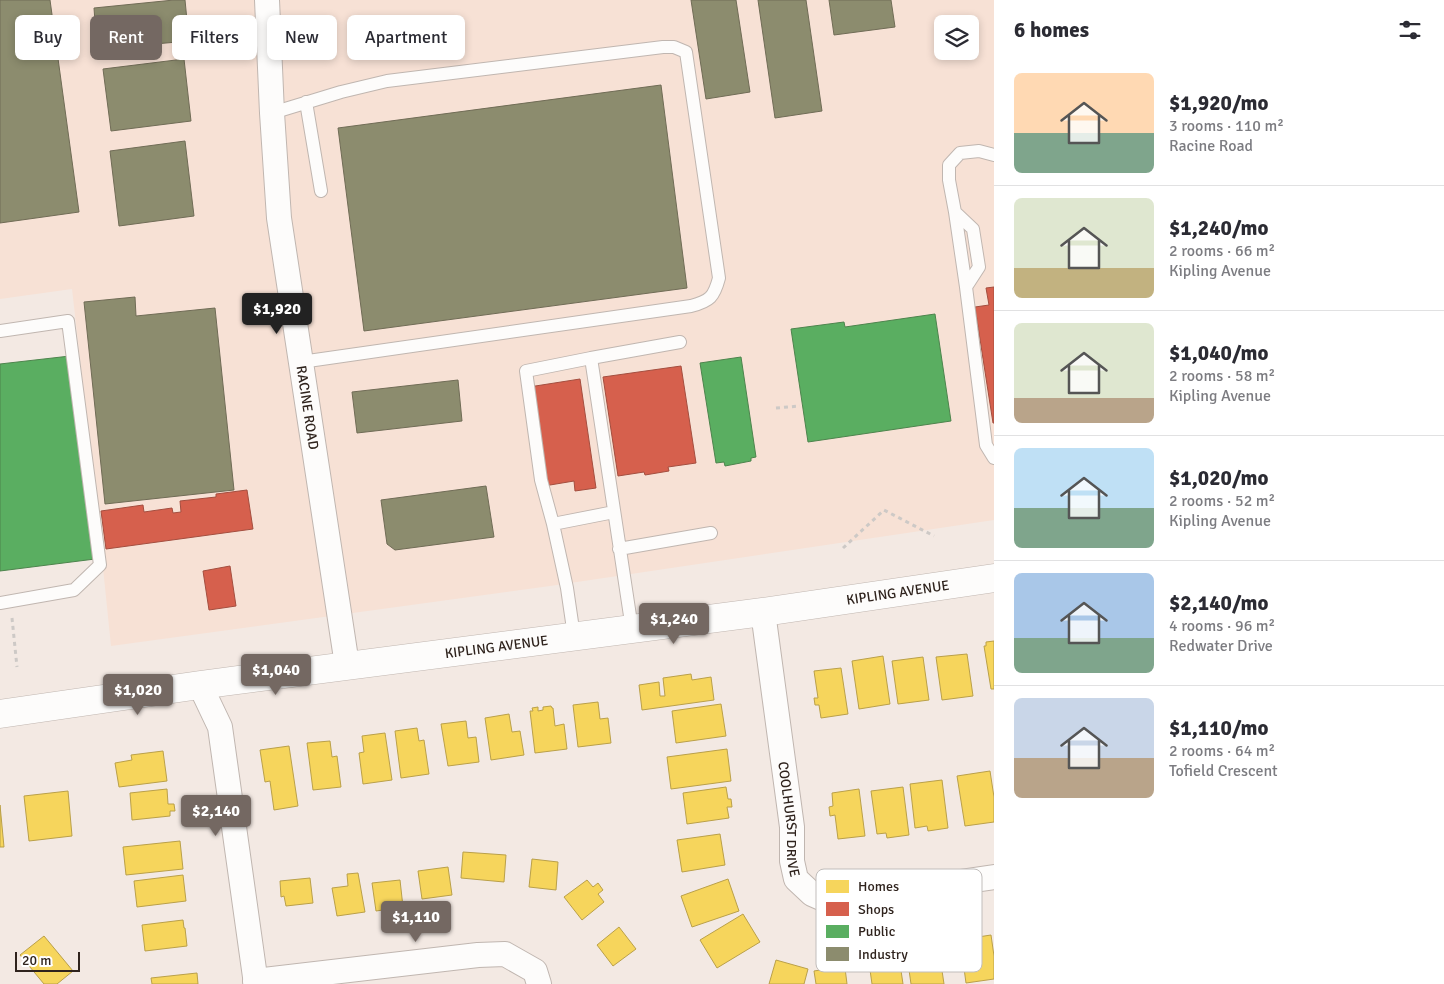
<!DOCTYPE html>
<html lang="en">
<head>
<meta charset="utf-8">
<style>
  :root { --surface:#fff; --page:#f7f7f7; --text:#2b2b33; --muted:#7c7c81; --line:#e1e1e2; --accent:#746862 }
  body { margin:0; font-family:Signika,sans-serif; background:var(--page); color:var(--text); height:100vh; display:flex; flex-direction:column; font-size:19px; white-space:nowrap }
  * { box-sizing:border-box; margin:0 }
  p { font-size:16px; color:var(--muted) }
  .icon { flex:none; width:28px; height:28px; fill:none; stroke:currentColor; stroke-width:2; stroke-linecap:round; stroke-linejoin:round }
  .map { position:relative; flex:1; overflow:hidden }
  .sheet { display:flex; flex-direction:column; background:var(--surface); width:450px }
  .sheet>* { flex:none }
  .top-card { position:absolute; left:15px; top:15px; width:475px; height:45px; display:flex; gap:10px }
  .controls { position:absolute; left:934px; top:15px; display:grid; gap:10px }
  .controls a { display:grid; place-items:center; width:45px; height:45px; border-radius:8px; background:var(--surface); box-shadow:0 2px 8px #0003; font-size:25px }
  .scale { position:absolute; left:15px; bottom:12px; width:65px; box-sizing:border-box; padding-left:5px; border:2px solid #2f231d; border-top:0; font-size:14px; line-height:18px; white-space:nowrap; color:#2f231d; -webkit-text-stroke:4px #fff; paint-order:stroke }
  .price { position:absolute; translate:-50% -42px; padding:0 11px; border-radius:5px; background:var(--accent); color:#fff; font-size:16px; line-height:32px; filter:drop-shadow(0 1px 2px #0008) }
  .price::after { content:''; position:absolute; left:50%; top:30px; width:15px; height:11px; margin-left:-8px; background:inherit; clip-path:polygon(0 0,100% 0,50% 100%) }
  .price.current { background:#222; color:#fff }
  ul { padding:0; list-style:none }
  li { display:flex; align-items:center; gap:15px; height:125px; padding:0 20px }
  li+li { border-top:1px solid var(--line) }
  li span { display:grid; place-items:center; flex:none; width:140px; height:100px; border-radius:8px; color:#555 }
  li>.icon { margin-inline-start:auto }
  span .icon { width:60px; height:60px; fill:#fffc; stroke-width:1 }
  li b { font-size:21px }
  h2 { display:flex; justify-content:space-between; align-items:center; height:60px; padding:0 20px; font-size:21px }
  .tag { padding:0 18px; border-radius:8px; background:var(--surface); box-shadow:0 2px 8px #0003; font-size:18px; line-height:45px }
  .tag.current { background:var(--accent); color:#fff }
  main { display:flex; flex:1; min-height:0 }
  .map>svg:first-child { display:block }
</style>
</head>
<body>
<main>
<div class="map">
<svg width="994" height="984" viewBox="0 0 994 984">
  <rect width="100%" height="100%" fill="#f3e9e3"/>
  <!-- built -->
  <path fill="#f7e1d5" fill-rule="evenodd" d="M0,0H994V520L550,586L111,646L96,499L72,289L0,299ZM942,24H970V51H942Z"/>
  <!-- homes -->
  <path fill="#f6d55c" stroke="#baa049" d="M994,641V689H991L984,646H986V642Z
    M967,654L973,696L942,700L936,657Z
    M883,656L890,704L859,709L852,661Z
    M923,657L929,700L898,704L892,661Z
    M841,668L848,714L821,718L819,705H815L814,698H818L814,671Z
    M691,674L692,680L711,677L714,700L642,710L639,685L659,682L660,696H665L663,678Z
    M598,702L600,719L608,718L611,743L578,747L573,705Z
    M721,704L726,736L676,743L672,711Z
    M551,706L552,708H553L555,726L564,724L567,749L535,753L530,711H533L532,708L538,707V711L543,710V707Z
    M509,714L512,732L520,731L524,755L491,760L485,718Z
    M466,721L468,738L476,737L479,762L448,766L441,724Z
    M417,728L419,741L424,740L429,774L401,778L395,731Z
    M385,733L392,780L363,784L359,753L364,752L362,736Z
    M330,741L332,757L337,756L341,787L313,790L307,743Z
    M289,746L298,806L274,810L270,781L265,782L260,750Z
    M727,749L731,781L671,789L667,757Z
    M163,751L167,781L119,787L115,763L132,760L131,755Z
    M990,771L994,797V822L965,826L957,776Z
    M942,780L948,828L928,831L927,826L915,828L910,784Z
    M726,787L728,799H731L732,807H727L729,818L687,824L683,793Z
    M903,787L909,835L887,838L886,833L877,834L871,791Z
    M167,789L168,804H174L175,811H170V816L132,820L130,793Z
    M859,789L865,836L838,839L835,815L830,816L829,807L833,806L832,793Z
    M68,791L72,836L29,841L24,796Z
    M0,805L4,847H0Z
    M720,834L725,865L682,872L677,840Z
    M180,841L183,869L126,875L123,847Z
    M463,852L506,855L504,882L461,878Z
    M532,859L558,862L556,890L529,887Z
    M448,867L452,895L422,899L418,871Z
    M358,873L365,912L337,916L332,888L348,886L347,874Z
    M183,875L186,901L137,907L134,881Z
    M310,878L313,903L286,906L284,896L281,897L280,881Z
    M728,879L739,911L692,927L681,896Z
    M400,880L403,907L376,911L372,883Z
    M587,880L593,887L598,883L603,890L598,894L604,902L582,920L564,897Z
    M743,914L760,942L717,968L700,940Z
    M183,920L184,928H185L187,946L145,951L142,925Z
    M619,927L636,949L613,966L597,945Z
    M978,933V937L991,935L994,956V979L966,983L960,939L972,937V934Z
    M44,936L73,971L57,984H44L20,955Z
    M937,937L944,984H911L905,942Z
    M899,957L903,984H872L869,963Z
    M776,960L808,969L804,984H769Z
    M833,968V970L845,968L847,984H816L814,971Z
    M197,973L198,984H152L151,978Z"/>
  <!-- shops -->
  <path fill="#d6604d" stroke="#a44e3f" d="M994,287V423H993L975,307L989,305L986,288Z
    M681,366L696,463L668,467L669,471L645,475L644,472L618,476L603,377Z
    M580,379L596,488L575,491L574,481L544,486L529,387Z
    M247,490L253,529L106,549L101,511L143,505L144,512L172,508L173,513L181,512L180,501L216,497V494Z
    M230,566L236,606L209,610L203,571Z"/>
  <!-- public -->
  <path fill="#5aae61" stroke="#4d844d" d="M935,314L951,421L808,442L791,329L844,322L845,327Z
    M70,356L95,559L0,571V364Z
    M741,357L756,457L751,458V461L725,466L724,462L716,463L700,363Z"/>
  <!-- industry -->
  <path fill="#8c8c6e" stroke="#706c56" d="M0,0H50L79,212L0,223Z
    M174,0H185L189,41L97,49L94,8Z
    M691,0H736L750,92L706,99Z
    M758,0H806L822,111L775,118Z
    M829,0H891L895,27L834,35Z
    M184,59L191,121L111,131L103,69Z
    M661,85L687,288L364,331L338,128Z
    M185,141L194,216L119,226L110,151Z
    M135,297L136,316L215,308L234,490L105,504L84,302Z
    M458,380L462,421L357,433L352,392Z
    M486,486L494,537L395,550L387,544L381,500Z"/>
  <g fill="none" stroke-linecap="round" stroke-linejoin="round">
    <defs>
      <path id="lane" d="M306,102L321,191
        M272,113L341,92L387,81L663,47H674L686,52L719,278C714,297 710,301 691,306L301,362
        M994,155L979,151L960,153L949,165V180L955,212L973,229L979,267L966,287L986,445L994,458
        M955,212L966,287
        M0,331L68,321L100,565L74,590L0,603
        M553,524L614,512
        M619,549L711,533
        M632,629L591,358L680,342
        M574,636L567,588L553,524L541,480L526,371L591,358"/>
      <g id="street">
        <path id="s1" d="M267,0L272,113L279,218L347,665"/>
        <path id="s2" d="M763,612L792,827V861L796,879L812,894L828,901L845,903L878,894L994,877"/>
        <path d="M200,685L220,727L256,984"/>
        <path d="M255,981L478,955L505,954L535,971L539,984"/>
      </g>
      <g id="secondary">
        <path id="s3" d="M0,714L200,685L763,612L994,578"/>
      </g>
    </defs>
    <!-- lane casing -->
    <use href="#lane" stroke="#c0b6b0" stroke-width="14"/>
    <!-- street casing -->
    <use href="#street" stroke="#c0b6b0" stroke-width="26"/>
    <!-- secondary casing -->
    <use href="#secondary" stroke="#c0b6b0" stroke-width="29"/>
    <!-- path -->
    <path stroke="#cdc9c6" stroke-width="3" stroke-dasharray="4 4" stroke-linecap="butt" d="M776,408L800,406
      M843,548L884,510L934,536
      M12,618L17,667"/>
    <!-- lane -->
    <use href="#lane" stroke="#fdfcfb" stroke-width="12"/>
    <!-- street -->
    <use href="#street" stroke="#fdfcfb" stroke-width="24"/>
    <!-- secondary -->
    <use href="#secondary" stroke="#fdfcfb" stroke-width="28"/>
  </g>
  <g text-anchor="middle" stroke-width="5" stroke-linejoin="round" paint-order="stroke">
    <!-- street labels -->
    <g font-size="14" fill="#2f231d" stroke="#fff">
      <text dy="5" stroke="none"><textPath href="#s1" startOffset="410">RACINE ROAD</textPath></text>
      <text dy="5" stroke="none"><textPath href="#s3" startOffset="906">KIPLING AVENUE</textPath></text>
      <text dy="5" stroke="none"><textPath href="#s3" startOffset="501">KIPLING AVENUE</textPath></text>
      <text dy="5" stroke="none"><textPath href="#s2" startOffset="209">COOLHURST DRIVE</textPath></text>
    </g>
  </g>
  <!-- legend -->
  <rect x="816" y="869" width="166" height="103" rx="8" fill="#fff" stroke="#c1bdbb" stroke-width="1"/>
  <rect x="826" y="880" width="23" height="13" fill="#f6d55c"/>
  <rect x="826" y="902" width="23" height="14" fill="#d6604d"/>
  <rect x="826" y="925" width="23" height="13" fill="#5aae61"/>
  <rect x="826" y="947" width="23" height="14" fill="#8c8c6e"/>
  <g font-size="14" fill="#2f231d">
    <text x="858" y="891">Homes</text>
    <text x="858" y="914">Shops</text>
    <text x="858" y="936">Public</text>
    <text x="858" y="959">Industry</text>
  </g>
</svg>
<div class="controls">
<a><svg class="icon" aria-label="layers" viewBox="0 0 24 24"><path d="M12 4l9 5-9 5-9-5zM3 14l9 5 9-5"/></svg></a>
</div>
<div class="scale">20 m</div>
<b class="price current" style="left:277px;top:335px">$1,920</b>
<b class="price" style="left:674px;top:645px">$1,240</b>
<b class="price" style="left:276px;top:696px">$1,040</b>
<b class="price" style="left:138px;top:716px">$1,020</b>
<b class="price" style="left:216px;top:837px">$2,140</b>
<b class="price" style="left:416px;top:943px">$1,110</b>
<div class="top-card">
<a class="tag">Buy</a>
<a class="tag current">Rent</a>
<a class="tag">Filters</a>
<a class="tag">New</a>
<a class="tag">Apartment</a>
</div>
</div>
<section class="sheet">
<h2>6 homes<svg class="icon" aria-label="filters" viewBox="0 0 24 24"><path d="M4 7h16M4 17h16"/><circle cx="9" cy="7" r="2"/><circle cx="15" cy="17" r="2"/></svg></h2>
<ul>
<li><span style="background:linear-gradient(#ffd9b3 60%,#7fa58c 0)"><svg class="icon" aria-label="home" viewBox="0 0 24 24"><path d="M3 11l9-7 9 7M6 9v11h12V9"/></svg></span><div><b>$1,920/mo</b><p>3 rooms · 110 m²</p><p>Racine Road</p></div></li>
<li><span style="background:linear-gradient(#dfe7d0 70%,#c2b280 0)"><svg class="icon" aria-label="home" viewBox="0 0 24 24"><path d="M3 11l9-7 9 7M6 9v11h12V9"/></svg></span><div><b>$1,240/mo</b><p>2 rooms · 66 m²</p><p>Kipling Avenue</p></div></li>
<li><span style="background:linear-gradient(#dfe7d0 75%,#b9a48a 0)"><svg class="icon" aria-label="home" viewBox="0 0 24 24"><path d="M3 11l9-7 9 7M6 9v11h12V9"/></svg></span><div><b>$1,040/mo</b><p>2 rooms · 58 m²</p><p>Kipling Avenue</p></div></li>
<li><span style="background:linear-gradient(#bfe0f5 60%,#7fa58c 0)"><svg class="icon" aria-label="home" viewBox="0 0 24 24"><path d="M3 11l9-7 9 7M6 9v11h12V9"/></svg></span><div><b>$1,020/mo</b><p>2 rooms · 52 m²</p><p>Kipling Avenue</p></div></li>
<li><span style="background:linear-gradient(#a9c7e8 65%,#7fa58c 0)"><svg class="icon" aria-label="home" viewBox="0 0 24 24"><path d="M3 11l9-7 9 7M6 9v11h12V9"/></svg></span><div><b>$2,140/mo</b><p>4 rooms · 96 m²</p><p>Redwater Drive</p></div></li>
<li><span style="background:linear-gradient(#c9d6e8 60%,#b9a48a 0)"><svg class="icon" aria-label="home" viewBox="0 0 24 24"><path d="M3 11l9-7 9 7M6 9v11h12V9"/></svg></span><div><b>$1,110/mo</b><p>2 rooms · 64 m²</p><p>Tofield Crescent</p></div></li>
</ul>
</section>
</main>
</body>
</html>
